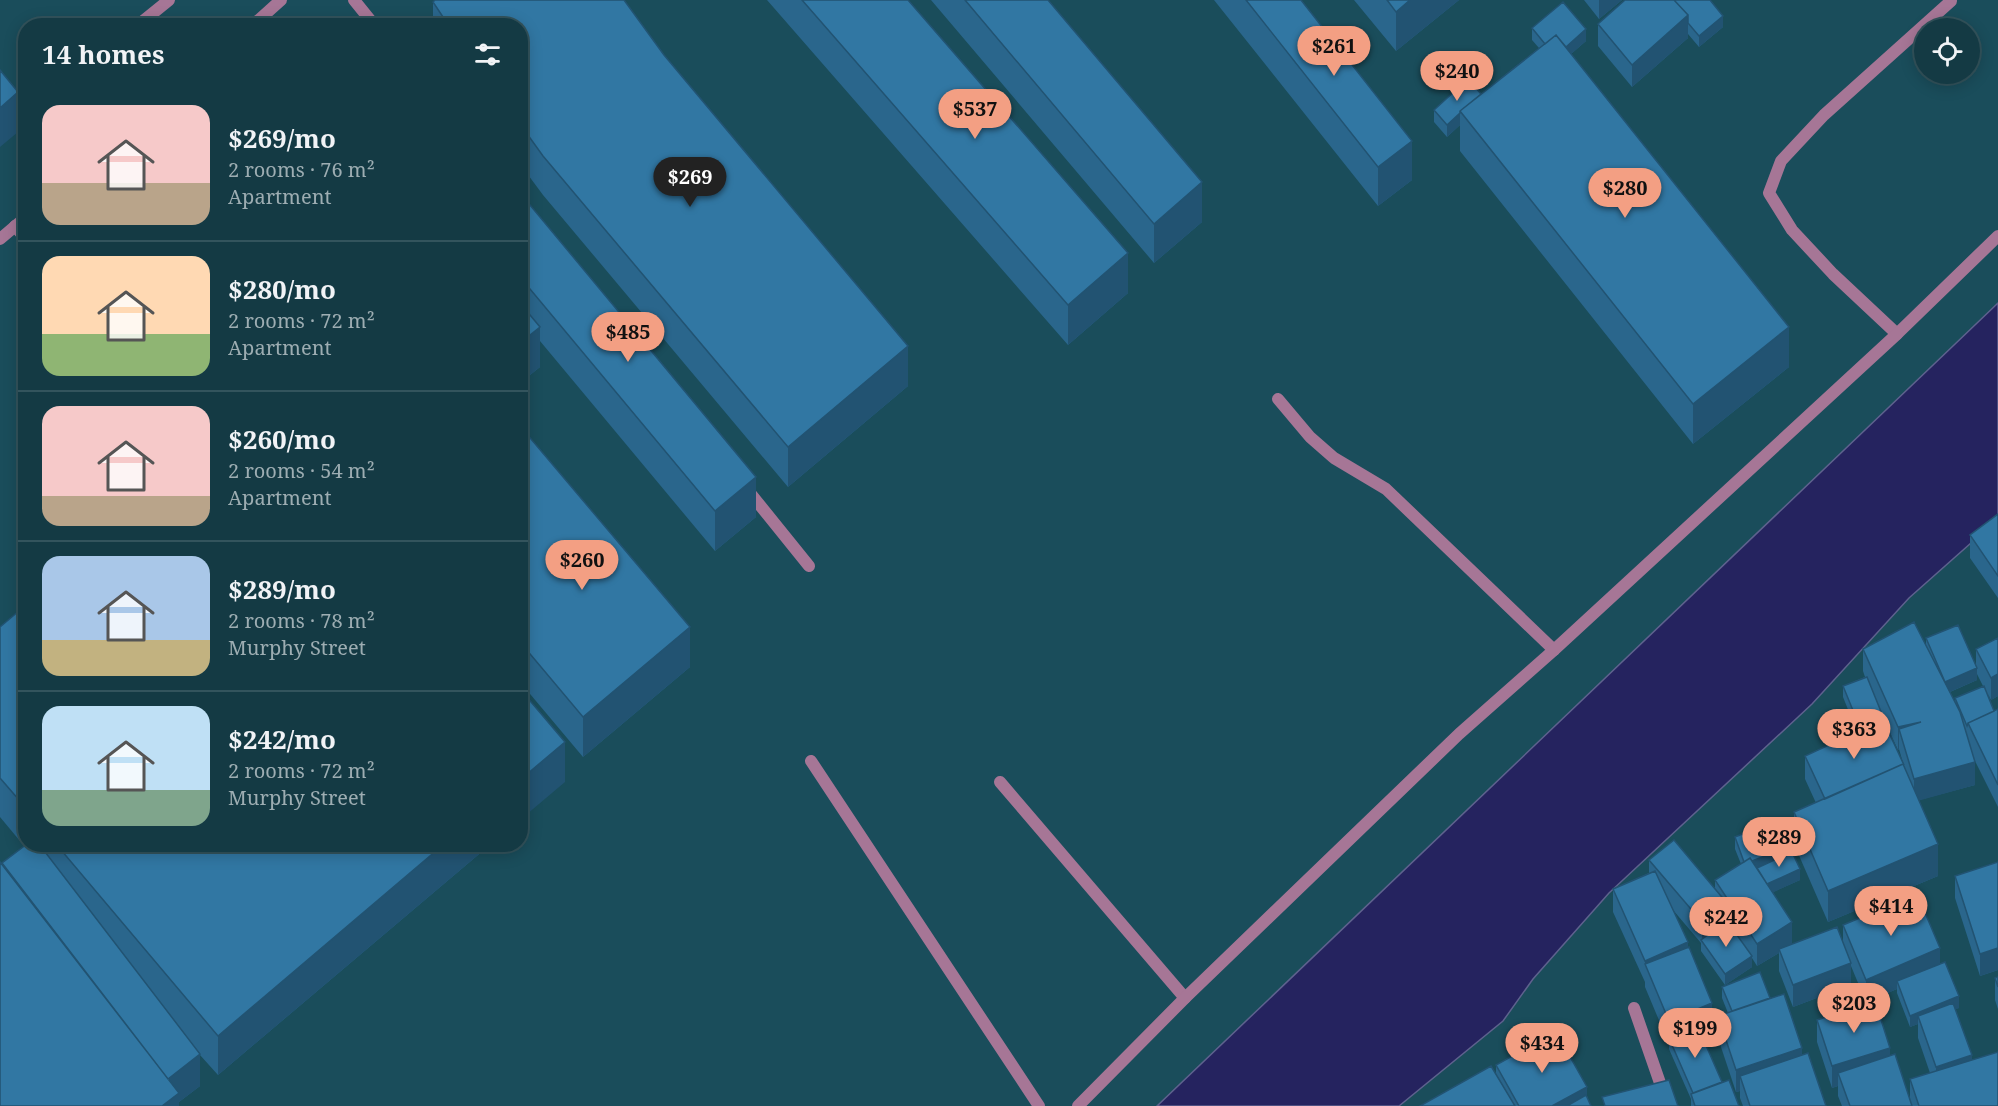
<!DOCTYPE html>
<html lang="en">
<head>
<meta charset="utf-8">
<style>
  :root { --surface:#143a44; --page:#21454f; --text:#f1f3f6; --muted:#9dadb2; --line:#33545d; --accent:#f39f83 }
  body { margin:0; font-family:"Noto Serif",serif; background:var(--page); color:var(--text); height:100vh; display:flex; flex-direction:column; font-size:22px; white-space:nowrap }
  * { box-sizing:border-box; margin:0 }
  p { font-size:20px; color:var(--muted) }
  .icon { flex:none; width:33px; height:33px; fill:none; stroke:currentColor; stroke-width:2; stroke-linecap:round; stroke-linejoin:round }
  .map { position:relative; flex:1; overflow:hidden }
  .details { position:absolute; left:18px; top:18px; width:510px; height:834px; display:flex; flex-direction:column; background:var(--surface); border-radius:24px; box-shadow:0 3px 15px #0003,0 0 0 2px var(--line) }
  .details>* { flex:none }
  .buttons { position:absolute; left:1914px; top:18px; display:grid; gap:12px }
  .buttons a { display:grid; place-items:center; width:66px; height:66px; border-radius:50%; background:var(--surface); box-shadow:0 3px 15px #0003,0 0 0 2px var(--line); font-size:30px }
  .price { position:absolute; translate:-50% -51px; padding:0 14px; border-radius:21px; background:var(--accent); color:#111; font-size:20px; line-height:39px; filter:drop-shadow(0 2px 3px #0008) }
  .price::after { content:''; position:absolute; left:50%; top:36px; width:18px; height:14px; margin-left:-9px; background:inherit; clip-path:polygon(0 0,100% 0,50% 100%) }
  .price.current { background:#222; color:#fff }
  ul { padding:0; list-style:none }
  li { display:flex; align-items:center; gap:18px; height:150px; padding:0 24px }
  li+li { border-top:2px solid var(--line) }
  li span { display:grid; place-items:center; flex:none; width:168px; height:120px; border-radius:18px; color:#555 }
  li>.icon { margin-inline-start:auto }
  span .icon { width:72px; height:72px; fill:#fffc; stroke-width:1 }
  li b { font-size:26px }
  h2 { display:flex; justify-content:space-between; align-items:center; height:72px; padding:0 24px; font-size:26px }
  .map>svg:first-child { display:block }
</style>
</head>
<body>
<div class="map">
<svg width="1998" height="1106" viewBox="0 0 1998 1106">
  <rect width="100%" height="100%" fill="#1a4d5b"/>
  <!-- water -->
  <path fill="#25235f" stroke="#5e628e" stroke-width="1.5" d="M1998,303V519L1909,598L1812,704L1609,893L1533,979L1503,1021L1399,1106H1157Z"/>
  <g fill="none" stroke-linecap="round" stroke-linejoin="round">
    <!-- service -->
    <path stroke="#a67696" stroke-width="12" d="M354,0L375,26
      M137,26L169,0
      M0,104L26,135
      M15,226L26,239
      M1897,334L1833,274L1792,230L1769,193L1781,161L1824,115L1951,1
      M1278,399L1310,437L1334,458L1386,489L1554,650
      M746,488L809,566
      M811,761L1039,1106
      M1000,782L1185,998"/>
    <!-- minor -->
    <path stroke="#a67696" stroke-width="12" d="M252,26L281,0
      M0,239L26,217
      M1634,1008L1668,1106
      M1078,1106L1185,998L1459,734L1554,650L1897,334L1998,236"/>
  </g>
  <!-- wall -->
  <path fill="#2a668c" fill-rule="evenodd" d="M435,0H624L664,55L908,346V386L788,487L543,195L520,164V26H433V2Z
    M767,0H908L1128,293L1068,345Z
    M931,0H1048L1202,222L1154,263Z
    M1214,0H1301L1412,180L1378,206Z
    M1354,0H1459L1396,51Z
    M1584,0H1622L1599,19Z
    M1625,0L1723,27L1699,47L1688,34V38L1632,87L1598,46V24Z
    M1532,28L1586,41L1571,54L1789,367L1693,444L1460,151V125L1447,137L1434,122V110L1481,94L1539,48L1532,40Z
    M520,193L756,517L715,551L540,341V367L520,383Z
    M520,426L690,667L583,757L520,682Z
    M1998,514V598L1970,558V535Z
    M26,605V844H491L218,1075L200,1055V1086L179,1102V1106L2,865L25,847L0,817V627Z
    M1926,638L1976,666V649L1998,638V696L1991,700L1988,694L1994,711L1998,709V807L1973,757L1975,785L1919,800L1938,876L1828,922L1794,844V812L1816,803L1805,779V756L1857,732L1843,697V686L1865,677L1863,671V649L1926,645ZM1977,674L1983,686L1955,698V702L1950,692L1977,680ZM1880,711L1898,750L1899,749L1903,763Z
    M1735,837L1790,853L1800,880L1773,892L1792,944L1843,942V925L1940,964L1959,1008L1955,1009L1972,1060L1998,1106H1842L1838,1096V1086L1832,1088L1817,1042V1020L1890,1055L1910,1098V1079L1930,1073L1918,1038V1024L1910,1027L1897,993V989L1866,1002L1851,966V985L1793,1007L1779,971V953L1757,966L1752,958V967L1725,985L1701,951V943L1673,910L1688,947L1712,1025L1699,1031L1722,1082L1739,1106H1691V1099L1669,1049V1044L1645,987V982L1613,912V889L1649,873V860L1715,889V880L1741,864L1735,849ZM1726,919L1734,931L1726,922Z
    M1998,862V970L1980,976L1955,898V876Z
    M1998,977V1009L1995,1000V978Z
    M1722,987L1770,998L1802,1055L1826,1106H1743L1740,1098V1091L1736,1092L1718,1038V1016L1728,1013L1722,998Z
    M1496,1065L1587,1096L1591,1106H1420L1496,1073Z"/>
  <!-- shaded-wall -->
  <path fill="#225372" d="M1410,0H1459L1396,51V12Z
    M1599,0H1622L1599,19Z
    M1688,15V38L1632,87V65Z
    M1723,16V27L1699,47V36Z
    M1586,29V41L1555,68V56Z
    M18,92V132L0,147V108Z
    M1460,113V125L1447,137V125Z
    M1412,141V180L1378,206V167Z
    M1202,182V222L1154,263V224Z
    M1128,253V293L1068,345V305Z
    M540,327V367L520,383V343Z
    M1789,327V367L1693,444V404Z
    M908,346V386L788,487V447Z
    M756,477V517L715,551V511Z
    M690,627V667L583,757V717Z
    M1977,668V680L1945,694V682Z
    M1998,674V696L1991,700V678Z
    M1921,722L1899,729V749L1898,750V727Z
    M565,742V782L520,820V780Z
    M1975,762V785L1914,802V779Z
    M444,844H491L218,1075V1036Z
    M1938,844V876L1828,922V891Z
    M1790,846V857L1758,870L1745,864Z
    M1800,869V880L1765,896V885Z
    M1726,902V924L1702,941V922Z
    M1792,922V944L1779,949V953L1757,966V944Z
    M1688,942V964L1645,966V961Z
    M1940,948V971L1897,981V989L1866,1002V980Z
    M1998,948V970L1980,976V954Z
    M1752,956V967L1725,985V974Z
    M1851,963V985L1793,1007V985Z
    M1959,996V1008L1920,1023L1918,1016V1024L1910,1027V1016Z
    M1712,1003V1025L1671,1043L1669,1038V1044V1021Z
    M1802,1048V1070L1740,1076V1091L1736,1092V1070Z
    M1890,1048V1070L1838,1073V1086L1832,1088V1066Z
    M200,1054V1086L179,1102V1106H162L168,1079Z
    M1972,1055V1077L1936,1089V1067Z
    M1587,1087V1106H1552Z"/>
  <!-- building -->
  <path fill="#3177a3" stroke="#225372" stroke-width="1.5" d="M435,0H624L664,55L908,346L788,447L543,156L520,124V26H449L433,2Z
    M802,0H908L1128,253L1068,305Z
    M965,0H1048L1202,182L1154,224Z
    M1246,0H1301L1412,141L1378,167Z
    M1387,0H1410L1396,12Z
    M1625,0H1674L1688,15L1632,65L1598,24Z
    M1674,0H1710L1723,16L1699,36L1688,23V15Z
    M1563,2L1586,29L1566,47L1556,35L1545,44L1532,28Z
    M1556,35L1789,327L1693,404L1460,111Z
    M0,70L18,92L0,108Z
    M1468,79L1481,94L1460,111V113L1447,125L1434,110Z
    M520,193L756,477L715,511L520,277Z
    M520,303L540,327L520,343Z
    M520,426L690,627L583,717L520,642Z
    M1998,514V576L1970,535Z
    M26,605V808L0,778V627Z
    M1914,622L1960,712L1975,762L1914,779L1899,729L1921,722L1898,727L1863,649Z
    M1958,625L1977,668L1945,682L1926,638Z
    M1998,638V674L1991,678L1976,649Z
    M1867,677L1886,724L1883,720L1861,730L1843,686Z
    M1984,686L1994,711L1968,723L1967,726L1955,698Z
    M520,689L565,742L520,780Z
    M1998,709V785L1968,723Z
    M1883,720L1904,765L1903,764L1825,799L1805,756Z
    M1903,764L1938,844L1828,891L1794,812Z
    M1779,819L1790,846L1752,861L1750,858L1744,862L1735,837Z
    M1674,840L1726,902L1702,922L1649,860Z
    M27,844H39L200,1054L168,1079L2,863Z
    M56,844H444L218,1036Z
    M1792,852L1800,869L1767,884L1757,868Z
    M1750,858L1792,922L1757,944L1715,880Z
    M0,862L179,1093L162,1106H0Z
    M1998,862V948L1980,954L1955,876Z
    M1655,871L1688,942L1645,961L1613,889Z
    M1917,894L1940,948L1866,980L1843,925Z
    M1727,921L1752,956L1725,974L1701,940Z
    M1837,927L1851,963L1793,985L1779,949Z
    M1689,947L1712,1003L1669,1021L1645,964Z
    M1945,962L1959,996L1910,1016L1897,981Z
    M1760,972L1770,998L1732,1011L1722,987Z
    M1998,977V987L1995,978Z
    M1784,994L1802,1048L1736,1070L1718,1016Z
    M1875,1001L1890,1048L1832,1066L1817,1020Z
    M1953,1003L1972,1055L1936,1067L1918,1016Z
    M1697,1025L1722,1082L1693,1093L1669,1038Z
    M1556,1032L1587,1087L1552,1106H1519L1496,1065Z
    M1998,1052V1106H1919L1910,1079Z
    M1808,1053L1826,1106H1750L1740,1076Z
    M1895,1054L1912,1106H1850L1838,1073Z
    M1491,1066L1515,1106H1420Z
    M1669,1080L1678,1106H1605L1602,1097Z
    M1729,1080L1739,1106H1695L1691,1094Z
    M1586,1095L1591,1106H1567Z"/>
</svg>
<div class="buttons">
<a><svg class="icon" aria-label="locate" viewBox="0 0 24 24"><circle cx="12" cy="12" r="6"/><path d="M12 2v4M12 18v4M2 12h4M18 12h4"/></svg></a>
</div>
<b class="price" style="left:1334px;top:77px">$261</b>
<b class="price" style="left:1457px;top:102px">$240</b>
<b class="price" style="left:975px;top:140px">$537</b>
<b class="price current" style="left:690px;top:208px">$269</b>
<b class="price" style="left:1625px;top:219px">$280</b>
<b class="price" style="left:628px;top:363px">$485</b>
<b class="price" style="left:582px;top:591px">$260</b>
<b class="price" style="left:1854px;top:760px">$363</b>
<b class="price" style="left:1779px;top:868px">$289</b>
<b class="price" style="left:1891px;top:937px">$414</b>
<b class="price" style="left:1726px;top:948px">$242</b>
<b class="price" style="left:1854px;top:1034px">$203</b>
<b class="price" style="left:1695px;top:1059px">$199</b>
<b class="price" style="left:1542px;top:1074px">$434</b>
<section class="details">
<h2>14 homes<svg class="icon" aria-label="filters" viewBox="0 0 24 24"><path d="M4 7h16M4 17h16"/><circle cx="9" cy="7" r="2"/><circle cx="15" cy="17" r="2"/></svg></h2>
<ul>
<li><span style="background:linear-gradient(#f6c9c9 65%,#b9a48a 0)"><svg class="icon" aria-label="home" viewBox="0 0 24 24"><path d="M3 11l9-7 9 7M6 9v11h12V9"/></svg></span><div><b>$269/mo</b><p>2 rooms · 76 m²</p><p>Apartment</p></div></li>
<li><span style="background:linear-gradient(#ffd9b3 65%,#8fb573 0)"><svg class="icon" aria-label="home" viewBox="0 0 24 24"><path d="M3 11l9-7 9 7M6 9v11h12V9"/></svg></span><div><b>$280/mo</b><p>2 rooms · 72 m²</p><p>Apartment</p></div></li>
<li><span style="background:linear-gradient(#f6c9c9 75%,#b9a48a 0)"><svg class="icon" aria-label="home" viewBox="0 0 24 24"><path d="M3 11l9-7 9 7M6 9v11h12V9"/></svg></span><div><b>$260/mo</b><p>2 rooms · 54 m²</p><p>Apartment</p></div></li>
<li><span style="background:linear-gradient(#a9c7e8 70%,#c2b280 0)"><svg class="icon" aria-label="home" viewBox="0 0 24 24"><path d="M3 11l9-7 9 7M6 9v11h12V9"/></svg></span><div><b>$289/mo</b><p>2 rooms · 78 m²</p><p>Murphy Street</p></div></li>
<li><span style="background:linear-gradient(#bfe0f5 70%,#7fa58c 0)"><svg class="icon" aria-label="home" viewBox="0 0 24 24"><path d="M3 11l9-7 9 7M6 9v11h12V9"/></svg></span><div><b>$242/mo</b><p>2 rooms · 72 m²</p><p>Murphy Street</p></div></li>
</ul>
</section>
</div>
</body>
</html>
